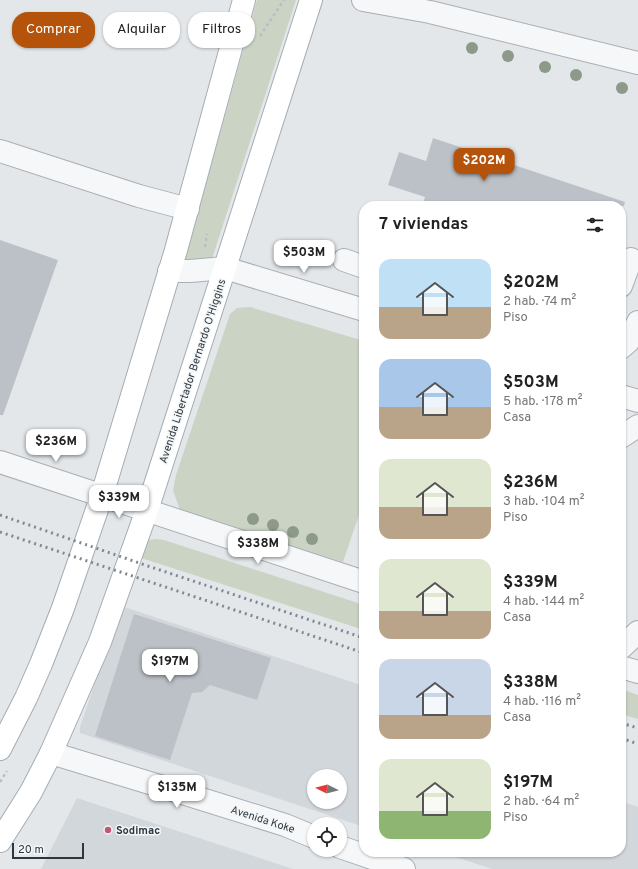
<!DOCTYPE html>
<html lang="es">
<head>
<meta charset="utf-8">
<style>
  :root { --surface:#fff; --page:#f6f6f6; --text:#222; --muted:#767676; --accent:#b45309 }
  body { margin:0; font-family:Overpass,sans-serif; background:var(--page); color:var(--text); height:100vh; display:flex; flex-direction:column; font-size:15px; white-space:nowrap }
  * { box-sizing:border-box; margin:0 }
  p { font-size:13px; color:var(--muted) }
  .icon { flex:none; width:22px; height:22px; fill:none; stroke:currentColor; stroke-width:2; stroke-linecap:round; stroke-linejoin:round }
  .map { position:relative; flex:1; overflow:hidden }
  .drawer { position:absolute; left:359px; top:201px; width:267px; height:656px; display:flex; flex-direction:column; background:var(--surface); border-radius:16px; box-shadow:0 1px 3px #0004 }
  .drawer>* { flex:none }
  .top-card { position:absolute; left:12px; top:12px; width:287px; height:36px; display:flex; gap:8px }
  .needle { width:26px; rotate:276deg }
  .fabs { position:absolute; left:307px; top:769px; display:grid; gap:8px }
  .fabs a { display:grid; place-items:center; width:40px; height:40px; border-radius:50%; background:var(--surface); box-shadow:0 1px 3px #0004; font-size:20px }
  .scale { position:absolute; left:12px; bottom:10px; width:72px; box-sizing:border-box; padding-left:4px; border:2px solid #2d3740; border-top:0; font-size:11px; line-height:14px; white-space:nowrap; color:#2d3740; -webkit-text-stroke:3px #f3f6f7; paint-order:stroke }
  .price { position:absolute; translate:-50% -34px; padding:0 9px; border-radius:8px; background:#fff; color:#222; font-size:13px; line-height:26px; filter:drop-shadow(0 1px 2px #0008) }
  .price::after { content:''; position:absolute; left:50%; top:24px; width:12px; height:9px; margin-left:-6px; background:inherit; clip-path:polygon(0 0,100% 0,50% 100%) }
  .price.active { background:var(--accent); color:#fff }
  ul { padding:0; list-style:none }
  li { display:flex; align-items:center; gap:12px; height:100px; padding:0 20px }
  li span { display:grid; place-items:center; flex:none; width:112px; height:80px; border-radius:12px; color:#555 }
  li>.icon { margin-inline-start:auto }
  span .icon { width:48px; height:48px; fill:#fffc; stroke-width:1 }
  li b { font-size:17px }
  h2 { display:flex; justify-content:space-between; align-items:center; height:48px; padding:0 20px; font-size:17px }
  .chip { padding:0 14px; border-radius:16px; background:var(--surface); box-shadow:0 1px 3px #0004; font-size:14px; line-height:36px }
  .chip.active { background:var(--accent); color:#fff }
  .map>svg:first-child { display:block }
</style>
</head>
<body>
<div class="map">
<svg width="638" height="869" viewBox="0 0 638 869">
  <rect width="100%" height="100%" fill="#e3e7ea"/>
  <!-- built -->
  <path fill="#d2d7dc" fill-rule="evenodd" d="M121,606L364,686V827L80,733V727ZM314,776H340V802H314Z
    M77,798L293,869H41Z
    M621,801L638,807V869H492L440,852H621Z"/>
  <!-- green -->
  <path fill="#cbd3c5" d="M257,0H296L210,265L184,264Z
    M250,307L364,341V500L343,562L180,510L173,490L176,475L230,314L237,308Z
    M156,539L164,540L364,605V630L138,557L147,540Z
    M621,689L638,695V719L621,714Z"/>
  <!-- building -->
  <path fill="#bbc1c6" d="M433,138L625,202L624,206H422L425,197L388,185L399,152L426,161Z
    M0,240L58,260L3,415H0Z
    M134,614L271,658L257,700L210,685L202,692L192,693L170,760L95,736Z"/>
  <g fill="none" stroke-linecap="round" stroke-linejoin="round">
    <defs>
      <path id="minor" d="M363,0L430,12L638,63
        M0,151L139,196L188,209
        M344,260L364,267
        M169,271H190L225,268L364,310
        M621,286L631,259
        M621,348L628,342L638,322
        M621,396L638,401
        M621,437L638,426
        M0,462L364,582
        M621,648L638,632
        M621,667L638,672
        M51,753L176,791L285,825L314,837
        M340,847L404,869"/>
      <path id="major" d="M0,749L26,698L41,664L63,608L102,495L176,250L244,0
        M0,841L31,792L51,753L100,642L147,510L311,0"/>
    </defs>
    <!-- minor casing -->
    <use href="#minor" stroke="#a9afb4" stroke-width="24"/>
    <!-- major casing -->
    <use href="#major" stroke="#a4adb4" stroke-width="24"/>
    <!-- path -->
    <path stroke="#babdc2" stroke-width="2.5" stroke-dasharray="3 3" stroke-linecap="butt" d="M260,36L284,0
      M205,247L207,234
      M0,782L7,771"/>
    <!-- minor -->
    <use href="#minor" stroke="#f6f7f9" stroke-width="22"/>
    <!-- major -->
    <use href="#major" stroke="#fff" stroke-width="22"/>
    <!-- rail -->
    <path stroke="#7e8992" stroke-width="3" stroke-dasharray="2 4" stroke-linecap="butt" d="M0,515L145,565L364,638
      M0,532L364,653
      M621,723L638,728
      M621,738L638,744"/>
  </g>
  <!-- trees -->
  <g fill="#8d9a8a">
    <circle cx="472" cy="48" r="6"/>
    <circle cx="508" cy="56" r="6"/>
    <circle cx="545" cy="67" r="6"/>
    <circle cx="576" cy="75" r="6"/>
    <circle cx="622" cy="88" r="6"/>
    <circle cx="253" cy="519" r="6"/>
    <circle cx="273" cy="525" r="6"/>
    <circle cx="293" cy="532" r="6"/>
    <circle cx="312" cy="539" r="6"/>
  </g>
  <!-- markers -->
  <circle fill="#c05778" stroke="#f3f6f7" stroke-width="1.5" cx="108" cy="830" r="4"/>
  <g text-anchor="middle" stroke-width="3" stroke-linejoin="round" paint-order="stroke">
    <!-- street labels -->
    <g font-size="11" fill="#2d3740" stroke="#f3f6f7">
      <text transform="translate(192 371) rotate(-72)" y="4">Avenida Libertador Bernardo O'Higgins</text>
      <text transform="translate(263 819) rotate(18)" y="4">Avenida Koke</text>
    </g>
    <!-- poi labels -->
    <g font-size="11" font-weight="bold" fill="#2d3740" stroke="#f3f6f7" text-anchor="start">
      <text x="116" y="834">Sodimac</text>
    </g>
  </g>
</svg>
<div class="fabs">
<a><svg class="needle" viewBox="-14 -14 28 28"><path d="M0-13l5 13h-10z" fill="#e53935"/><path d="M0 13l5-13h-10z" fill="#767676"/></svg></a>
<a><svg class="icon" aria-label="locate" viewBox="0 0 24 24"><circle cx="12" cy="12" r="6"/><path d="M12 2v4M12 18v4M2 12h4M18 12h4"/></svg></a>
</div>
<div class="scale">20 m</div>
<b class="price active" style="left:484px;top:182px">$202M</b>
<b class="price" style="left:304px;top:274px">$503M</b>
<b class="price" style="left:56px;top:463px">$236M</b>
<b class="price" style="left:119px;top:519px">$339M</b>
<b class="price" style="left:258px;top:565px">$338M</b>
<b class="price" style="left:170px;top:683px">$197M</b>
<b class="price" style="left:177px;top:809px">$135M</b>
<div class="top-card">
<a class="chip active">Comprar</a>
<a class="chip">Alquilar</a>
<a class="chip">Filtros</a>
</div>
<section class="drawer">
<h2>7 viviendas<svg class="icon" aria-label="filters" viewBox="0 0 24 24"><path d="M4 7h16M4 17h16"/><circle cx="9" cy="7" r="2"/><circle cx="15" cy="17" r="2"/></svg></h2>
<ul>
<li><span style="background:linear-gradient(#bfe0f5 60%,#b9a48a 0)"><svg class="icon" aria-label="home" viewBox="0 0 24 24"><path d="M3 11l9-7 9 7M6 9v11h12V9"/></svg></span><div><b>$202M</b><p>2 hab. · 74 m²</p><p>Piso</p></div></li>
<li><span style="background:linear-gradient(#a9c7e8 60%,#b9a48a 0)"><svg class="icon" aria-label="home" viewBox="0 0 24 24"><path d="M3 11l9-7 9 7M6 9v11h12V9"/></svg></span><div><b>$503M</b><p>5 hab. · 178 m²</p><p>Casa</p></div></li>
<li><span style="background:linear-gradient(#dfe7d0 60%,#b9a48a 0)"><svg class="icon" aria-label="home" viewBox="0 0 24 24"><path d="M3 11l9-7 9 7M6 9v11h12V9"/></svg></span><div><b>$236M</b><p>3 hab. · 104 m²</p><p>Piso</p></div></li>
<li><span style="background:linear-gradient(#dfe7d0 65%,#b9a48a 0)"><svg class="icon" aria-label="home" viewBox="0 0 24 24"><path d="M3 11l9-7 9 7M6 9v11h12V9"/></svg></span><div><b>$339M</b><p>4 hab. · 144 m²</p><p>Casa</p></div></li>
<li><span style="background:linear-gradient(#c9d6e8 70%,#b9a48a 0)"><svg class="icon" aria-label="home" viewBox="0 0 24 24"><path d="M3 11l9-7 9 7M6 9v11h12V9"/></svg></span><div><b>$338M</b><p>4 hab. · 116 m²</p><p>Casa</p></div></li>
<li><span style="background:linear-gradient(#dfe7d0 65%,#8fb573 0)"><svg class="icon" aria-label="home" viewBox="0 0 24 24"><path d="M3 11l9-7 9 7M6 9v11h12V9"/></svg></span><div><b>$197M</b><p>2 hab. · 64 m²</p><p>Piso</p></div></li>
</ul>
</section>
</div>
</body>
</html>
